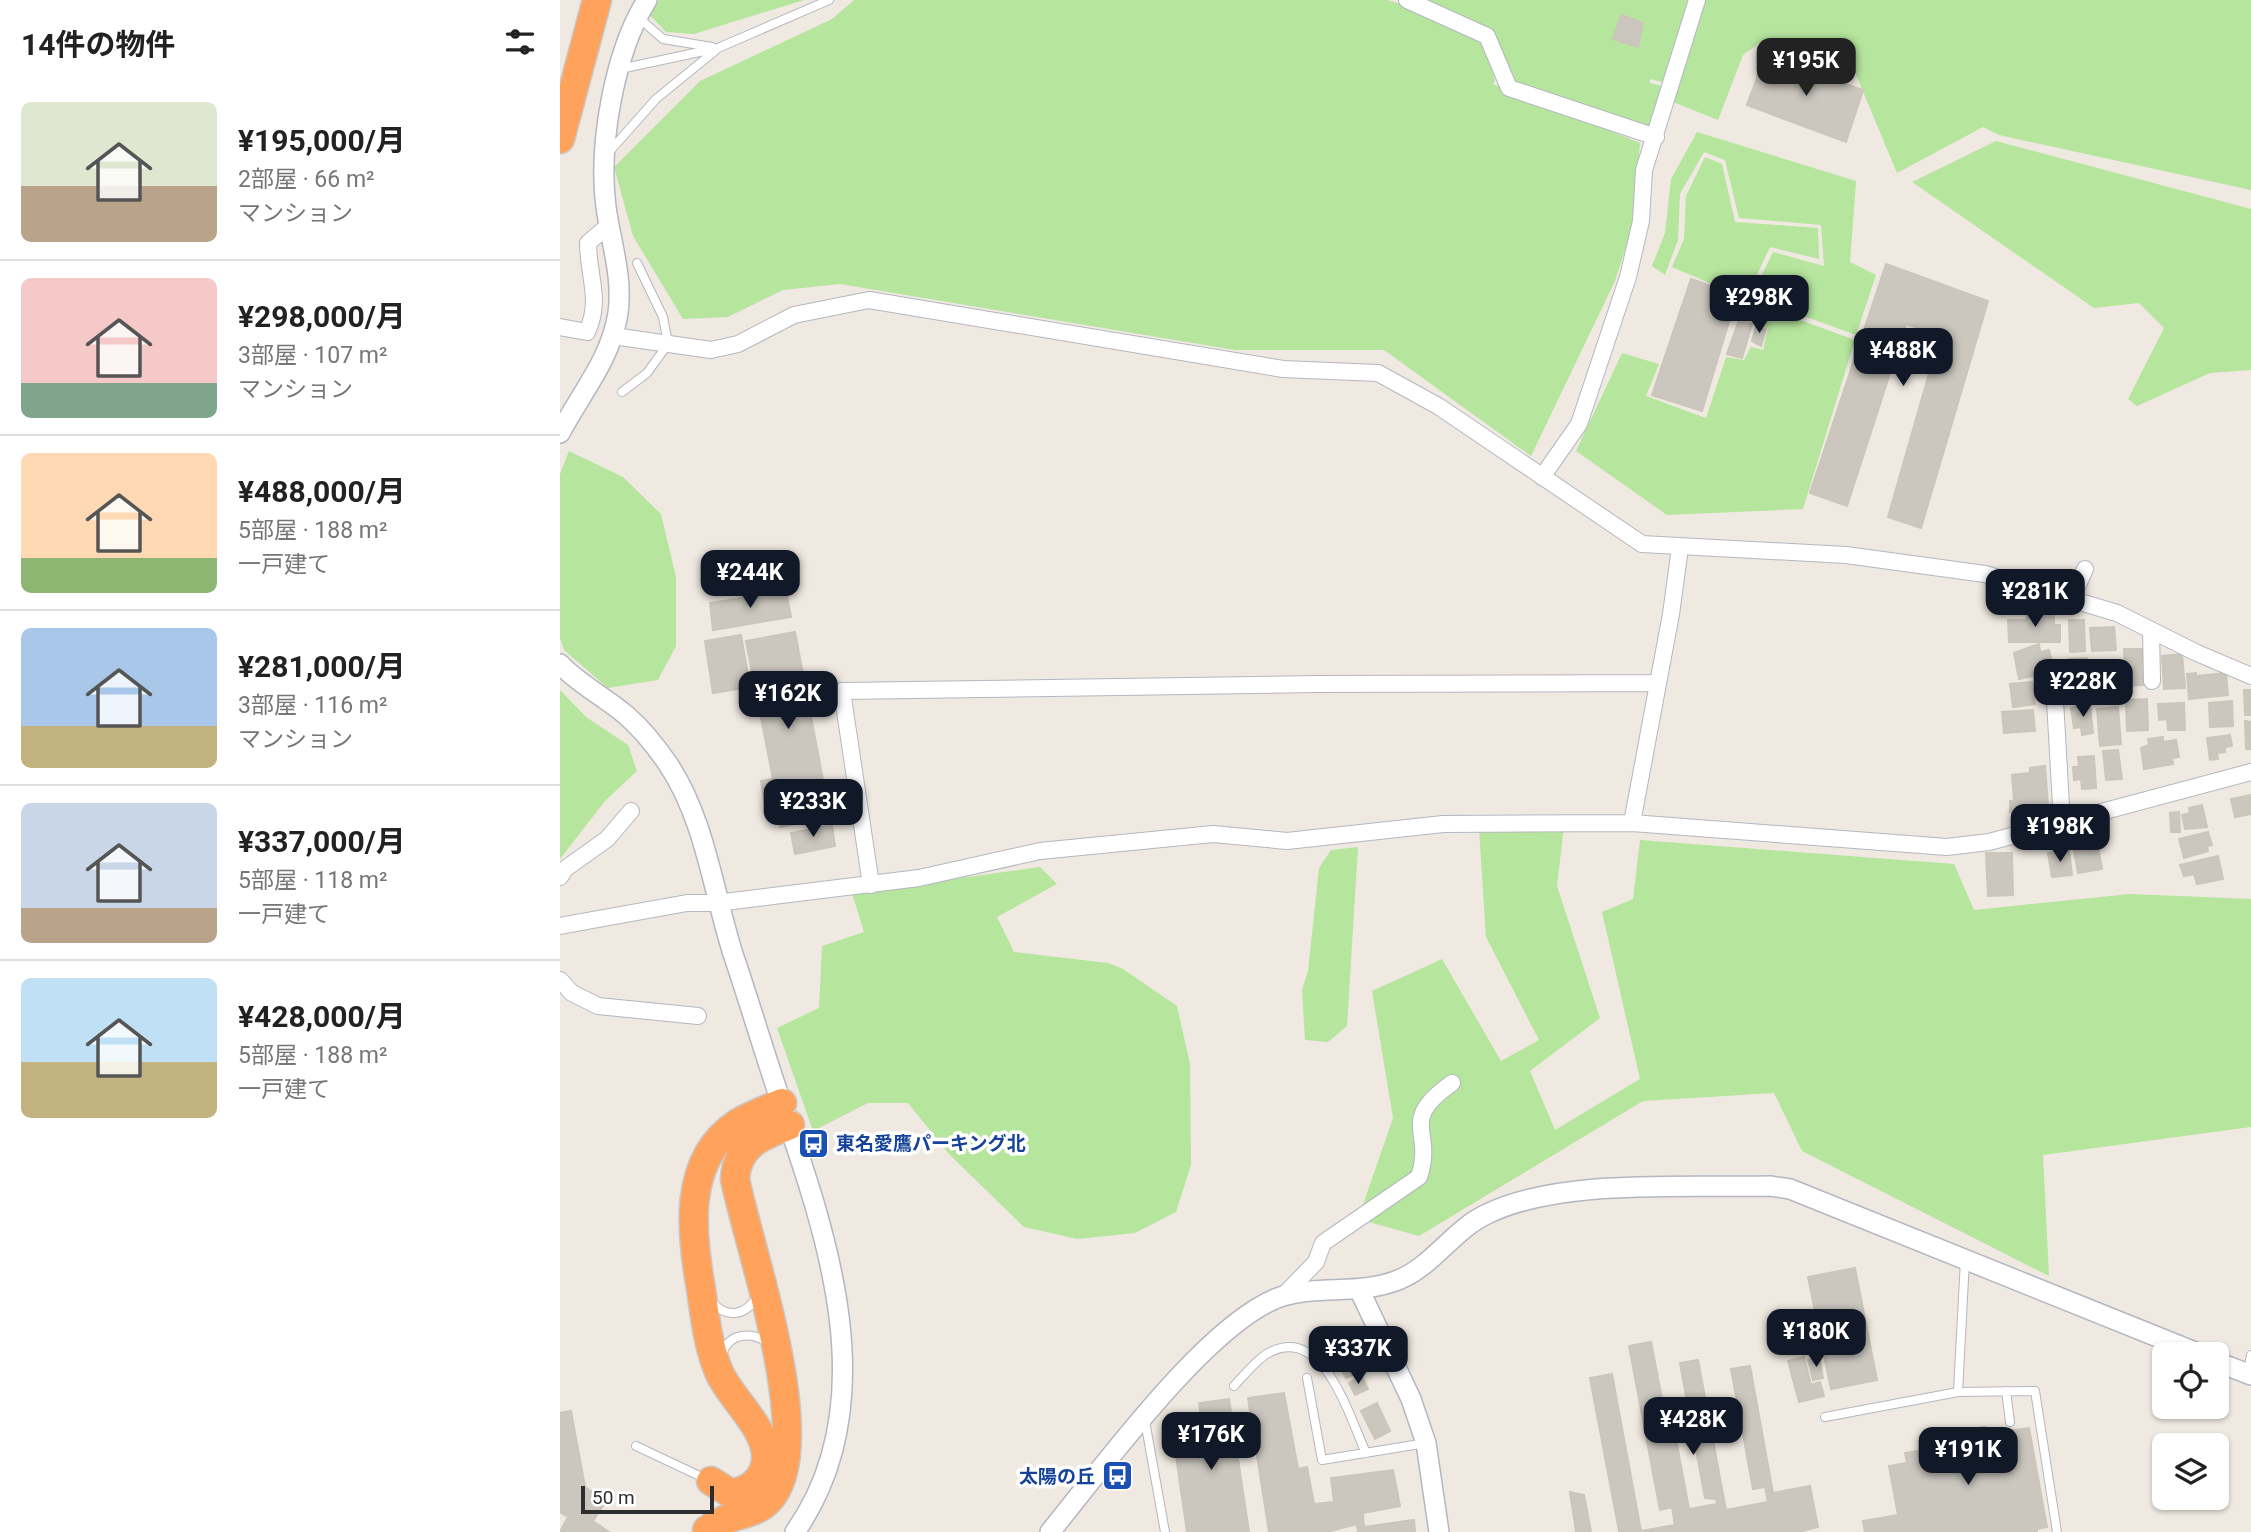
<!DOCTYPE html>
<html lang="ja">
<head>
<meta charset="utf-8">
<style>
  :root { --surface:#fff; --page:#f6f6f6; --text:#222; --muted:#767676; --line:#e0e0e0; --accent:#111827 }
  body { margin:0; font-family:Roboto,"Noto Sans JP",sans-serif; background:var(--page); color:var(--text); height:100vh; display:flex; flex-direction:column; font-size:26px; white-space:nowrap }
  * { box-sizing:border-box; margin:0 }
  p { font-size:23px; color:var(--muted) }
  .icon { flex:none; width:38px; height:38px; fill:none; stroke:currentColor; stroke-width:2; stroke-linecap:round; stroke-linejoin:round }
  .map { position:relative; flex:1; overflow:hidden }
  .drawer { display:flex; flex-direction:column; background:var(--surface); width:560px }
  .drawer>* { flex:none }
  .tools { position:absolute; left:1592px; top:1342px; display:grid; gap:14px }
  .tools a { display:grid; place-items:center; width:77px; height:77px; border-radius:10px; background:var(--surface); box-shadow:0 2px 5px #0004; font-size:35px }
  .scale { position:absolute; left:21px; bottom:18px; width:133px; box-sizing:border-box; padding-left:7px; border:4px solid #2e2e2e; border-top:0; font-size:19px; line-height:24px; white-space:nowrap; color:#2e2e2e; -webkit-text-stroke:5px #fff; paint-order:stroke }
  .price { position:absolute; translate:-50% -60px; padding:0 16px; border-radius:14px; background:var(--accent); color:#fff; font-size:23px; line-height:46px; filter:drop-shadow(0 2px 4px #0008) }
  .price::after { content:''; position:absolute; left:50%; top:42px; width:21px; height:16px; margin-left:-10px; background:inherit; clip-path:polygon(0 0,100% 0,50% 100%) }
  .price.active { background:#222; color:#fff }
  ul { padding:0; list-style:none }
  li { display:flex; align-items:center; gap:21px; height:175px; padding:0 21px }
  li+li { border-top:2px solid var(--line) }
  li span { display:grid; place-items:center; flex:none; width:196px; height:140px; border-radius:10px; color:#555 }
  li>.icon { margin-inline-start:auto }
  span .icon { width:84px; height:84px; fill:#fffc; stroke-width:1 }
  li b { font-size:30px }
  h2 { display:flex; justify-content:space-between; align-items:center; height:84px; padding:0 21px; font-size:30px }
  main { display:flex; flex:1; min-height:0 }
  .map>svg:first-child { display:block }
</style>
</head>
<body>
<main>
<section class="drawer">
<h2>14件の物件<svg class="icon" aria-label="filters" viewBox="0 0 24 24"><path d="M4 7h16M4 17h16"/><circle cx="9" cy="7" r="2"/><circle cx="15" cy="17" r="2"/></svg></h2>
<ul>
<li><span style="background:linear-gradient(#dfe7d0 60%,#b9a48a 0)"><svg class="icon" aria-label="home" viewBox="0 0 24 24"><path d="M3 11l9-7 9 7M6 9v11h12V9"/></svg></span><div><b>¥195,000/月</b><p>2部屋 · 66 m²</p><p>マンション</p></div></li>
<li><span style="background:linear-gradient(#f6c9c9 75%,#7fa58c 0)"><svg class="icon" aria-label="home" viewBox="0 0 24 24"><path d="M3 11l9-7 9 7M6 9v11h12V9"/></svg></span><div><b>¥298,000/月</b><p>3部屋 · 107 m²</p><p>マンション</p></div></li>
<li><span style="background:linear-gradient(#ffd9b3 75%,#8fb573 0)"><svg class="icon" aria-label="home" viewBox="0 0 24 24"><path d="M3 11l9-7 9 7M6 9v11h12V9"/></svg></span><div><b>¥488,000/月</b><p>5部屋 · 188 m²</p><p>一戸建て</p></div></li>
<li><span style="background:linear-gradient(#a9c7e8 70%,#c2b280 0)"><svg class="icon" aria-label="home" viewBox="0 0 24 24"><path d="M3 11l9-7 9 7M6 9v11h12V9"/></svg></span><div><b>¥281,000/月</b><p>3部屋 · 116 m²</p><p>マンション</p></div></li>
<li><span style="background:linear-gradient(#c9d6e8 75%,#b9a48a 0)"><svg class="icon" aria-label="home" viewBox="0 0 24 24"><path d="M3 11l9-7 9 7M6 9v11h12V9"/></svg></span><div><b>¥337,000/月</b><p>5部屋 · 118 m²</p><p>一戸建て</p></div></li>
<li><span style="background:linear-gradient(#bfe0f5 60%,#c2b280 0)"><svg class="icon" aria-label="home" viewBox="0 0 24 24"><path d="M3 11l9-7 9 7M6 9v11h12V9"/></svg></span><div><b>¥428,000/月</b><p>5部屋 · 188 m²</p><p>一戸建て</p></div></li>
</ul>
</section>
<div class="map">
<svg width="1691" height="1532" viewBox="0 0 1691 1532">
  <rect width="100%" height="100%" fill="#efe9e1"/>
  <!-- green -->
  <path fill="#b6e59e" d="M99,0H244L134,34L106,32L89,14Z
    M294,0H827L855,8L926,45L935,81L933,84L1080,143L1074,222L1055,281L971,456L824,350H675L280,284L223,290L168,317L123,319L73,236L54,167L140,81L272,19Z
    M850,0H1130L1102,82L1090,79V83L1107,87L1088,141L949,88L919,23Z
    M1142,0H1691V190L1439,135L1423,127L1337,173L1294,70L1201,42L1183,55L1158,120L1113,102Z
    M1137,132L1296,181L1290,262L1316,275L1296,335L1191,297L1213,252L1264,266L1261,225L1179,218L1165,160L1144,152L1120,194L1118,240L1105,275L1092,266L1105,233L1111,179Z
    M1436,141L1691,209V370L1650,373L1577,406L1568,399L1604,328L1579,303L1534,308L1352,182Z
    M1145,157L1162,164L1175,222L1258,228L1259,259L1210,247L1185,300L1295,340L1243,509L1107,515L1016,451L1062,353L1099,364L1086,396L1146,418L1166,357L1184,360L1191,347L1203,350L1208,328L1174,317L1177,295L1112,267L1124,239L1126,196Z
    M9,451L63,477L101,514L116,577V646L98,680L48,688L4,650L0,638V474Z
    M0,690L26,717L68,745L77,771L45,801L0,859Z
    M1004,826L997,886L1040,1018L970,1071L995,1130L1080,1079L1042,912L1073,899L1080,840L1394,864L1414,910L1570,894L1691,899V1127L1483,1155L1489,1276L1242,1151L1214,1093L1083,1101L859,1236L798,1219L833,1118L812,991L882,959L941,1061L979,1040L926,937L919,829Z
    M798,847L787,1026L768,1042L745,1040L742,990L748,971L759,868L771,850Z
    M480,867L497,884L437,917L454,952L548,963L563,969L617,1006L630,1064L631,1165L616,1212L575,1233L517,1239L464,1227L390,1155L348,1103H308L253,1131L217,1028L259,1008L262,946L304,932L292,893Z"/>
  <!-- building -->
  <path fill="#cbc7bf" stroke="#cbc5ba" stroke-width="2" d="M1061,15L1083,23L1078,47L1053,39Z
    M1205,56L1303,90L1286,142L1187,105Z
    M1326,264L1428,301L1361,528L1328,517L1380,335L1346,324L1287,506L1250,493Z
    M1131,279L1177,295L1142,411L1092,395Z
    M1179,320L1192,324L1182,358L1167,354Z
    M1196,326L1206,329L1201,346L1192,341Z
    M226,591L231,617L153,630L150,603Z
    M1487,610H1494V625H1500V642H1449L1448,620H1467V615H1487Z
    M1509,620H1524L1525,651L1510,652Z
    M1554,627L1556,650L1532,651L1530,628Z
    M235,632L270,817L220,827L215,802L205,804L201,781L213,779L186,641Z
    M181,635L190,687L153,693L145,641Z
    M1479,644L1480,652L1489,650L1492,663L1484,665L1486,673L1459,679L1454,653Z
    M1564,649H1582L1583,685L1566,686Z
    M1622,654L1625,688L1604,689L1602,656Z
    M1527,658L1529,695H1519L1518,687L1511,685L1509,659Z
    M1636,673V676L1666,673L1668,695L1629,699L1627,674Z
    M1536,681H1555L1556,701L1538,702Z
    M1472,682L1475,704L1453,707L1450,684Z
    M1684,690H1691V715H1685Z
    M1587,699L1588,730L1567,731L1566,700Z
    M1672,701L1673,726L1650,727L1649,703Z
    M1624,703L1625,730H1608L1607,719L1599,720L1598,704Z
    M1530,705L1533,733L1522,735L1521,727L1514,728L1511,708Z
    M1558,707L1561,744L1540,746L1537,709Z
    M1473,710L1475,731L1444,733L1442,712Z
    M1685,721L1691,722V749H1686Z
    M1670,735L1672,746L1665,747V752L1657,753L1658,759L1650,760L1647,738Z
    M1603,737V742L1616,740L1619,757L1612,758L1613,764L1584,769L1581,748L1589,745L1588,739Z
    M1558,750L1562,779L1546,780L1543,751Z
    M1534,756L1536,788L1522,789L1521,779L1514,780L1513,767H1519L1518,757Z
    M1485,766L1488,806L1450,812V801H1454L1452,775L1470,773V768Z
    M1691,795V814L1675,817L1671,799Z
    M1642,805L1647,827L1625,829L1622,815L1630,813L1629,808Z
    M1619,812L1620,832H1611L1610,813Z
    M272,825L275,846L235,854L231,833Z
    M1648,832L1652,845L1647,846L1648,851L1624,858L1619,839Z
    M1538,847L1542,869L1518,873L1514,851Z
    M1509,850L1512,875L1492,877L1488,853Z
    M1426,853H1452L1453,895L1428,896Z
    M1658,856L1663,879L1637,884L1634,874L1624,876L1620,865Z
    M1295,1268L1317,1380L1271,1389L1248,1277Z
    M1091,1342L1109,1435L1115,1434L1129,1509L1157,1504L1156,1499L1145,1498L1120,1363L1138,1360L1166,1510L1208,1502L1205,1487L1193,1489L1171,1369L1190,1366L1213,1493L1250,1486L1258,1527L1238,1532L1059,1531L1030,1378L1052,1374L1081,1531L1115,1525L1112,1507L1100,1510L1069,1346Z
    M784,1343L790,1355L776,1362L770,1350Z
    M1244,1357L1251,1385L1260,1382L1264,1396L1239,1402L1228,1361Z
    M793,1358L799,1372L786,1378L779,1365Z
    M1259,1358L1263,1378L1253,1380L1248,1360Z
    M802,1377L808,1389L795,1395L789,1383Z
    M724,1393L738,1469L747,1467L754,1504L774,1502L771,1478L833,1470L840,1506L803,1513L804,1527L854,1520L855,1532H798L797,1524L767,1532H709L688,1398Z
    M669,1399L689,1532H627L612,1428L642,1424L639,1403Z
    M817,1403L830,1431L815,1439L801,1411Z
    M11,1411L25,1487L46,1501L33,1521L49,1532H0L8,1517L0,1512V1413Z
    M1425,1427L1426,1435L1469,1428L1487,1527L1477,1529V1532H1305L1303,1521L1338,1515L1329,1466L1347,1463L1345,1453L1386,1446L1383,1434Z
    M1010,1492L1024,1495L1031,1532H1016Z"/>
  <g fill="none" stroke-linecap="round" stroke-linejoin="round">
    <defs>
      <path id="service" d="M79,18L103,39L152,47
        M60,69L158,48L269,0
        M49,152L96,99L156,50
        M62,392L87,373L108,344L103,317L77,263
        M1405,1260L1398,1392L1475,1391L1497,1532
        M152,1302C167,1319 186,1316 197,1296
        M162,1355C168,1333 190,1331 207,1342
        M1688,1373L1691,1355
        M747,1378L762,1460L866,1443
        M674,1386C683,1376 694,1363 705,1355C762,1319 789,1416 806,1453
        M1446,1391L1450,1422
        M1265,1417L1398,1392
        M585,1421L605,1532
        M76,1446L146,1479"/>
      <path id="minor" d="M847,0L927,36L949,88L1096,137
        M0,327L27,332C42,300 28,276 28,243L49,225
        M53,336L151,350L178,344L234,315L309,300L723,369L818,373L878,406L1082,544L1286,555L1425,574L1557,613L1637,653L1691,676
        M982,477L1019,424L1068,277L1081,221L1084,170L1137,0
        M1512,598L1525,569
        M1591,630L1592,681
        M1494,683L1502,823
        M1072,823L1111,614L1120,548
        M0,877L5,869L47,839L71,811
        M311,885L282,691L755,684L1097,683
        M0,926L127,903H157L359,878L480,851L653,834L727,841L883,824L1072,823L1387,847L1429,842L1691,772
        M0,980L12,993L38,1006L138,1016
        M723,1296L756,1262L763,1243L859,1177C875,1130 837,1122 892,1083"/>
      <path id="tertiary" d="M0,433C21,393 51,359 58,313C63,277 51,243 46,207C38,146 54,53 87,0
        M0,664C20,685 45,697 67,716C82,729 97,748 108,764C145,819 153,891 173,954C190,1004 205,1055 222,1105C268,1238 325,1404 235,1532
        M799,1289L851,1399L866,1443L879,1532
        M1657,1362L1691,1375
        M490,1532C541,1470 650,1319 723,1296C760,1285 801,1295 838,1280C872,1267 894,1229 927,1214C1000,1178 1128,1188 1210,1186L1230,1189L1640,1354"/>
      <path id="motorway" d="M0,139L37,0
        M151,1481L170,1493C190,1492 207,1477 206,1455C204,1425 171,1399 159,1372C148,1346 145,1317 141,1289C131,1233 122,1160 178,1123C192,1115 207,1109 222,1103
        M147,1530C168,1513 192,1517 208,1501C261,1449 188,1246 175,1179C177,1145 201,1136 230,1125"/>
    </defs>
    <!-- service casing -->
    <use href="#service" stroke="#b4b7c1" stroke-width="10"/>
    <!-- minor casing -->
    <use href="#minor" stroke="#b4b7c1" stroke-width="18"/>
    <!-- tertiary casing -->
    <use href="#tertiary" stroke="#b4b7c1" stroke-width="22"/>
    <!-- motorway casing -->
    <use href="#motorway" stroke="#c9c9c9" stroke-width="31"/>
    <!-- service -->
    <use href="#service" stroke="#fff" stroke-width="8"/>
    <!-- minor -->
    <use href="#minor" stroke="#fff" stroke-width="16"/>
    <!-- tertiary -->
    <use href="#tertiary" stroke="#fff" stroke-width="19"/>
    <!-- motorway -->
    <use href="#motorway" stroke="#ffa35c" stroke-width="28"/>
  </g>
  <!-- icons -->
  <defs>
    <symbol id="bus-square" viewBox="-11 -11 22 22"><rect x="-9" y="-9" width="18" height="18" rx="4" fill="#1a4fb4" stroke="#fff"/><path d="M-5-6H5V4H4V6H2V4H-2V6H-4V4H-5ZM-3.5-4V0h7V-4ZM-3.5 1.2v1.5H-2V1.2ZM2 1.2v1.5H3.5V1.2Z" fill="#fff"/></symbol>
  </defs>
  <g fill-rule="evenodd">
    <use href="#bus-square" x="236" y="1126" width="35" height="35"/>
    <use href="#bus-square" x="540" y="1458" width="35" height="35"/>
  </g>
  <g text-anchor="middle" stroke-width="7" stroke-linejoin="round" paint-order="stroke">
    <!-- transit labels -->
    <g font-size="19" font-weight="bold" fill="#164399" stroke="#fff" text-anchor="start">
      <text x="276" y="1150">東名愛鷹パーキング北</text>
      <text x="535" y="1483" text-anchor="end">太陽の丘</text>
    </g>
  </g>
</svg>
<div class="tools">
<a><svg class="icon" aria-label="locate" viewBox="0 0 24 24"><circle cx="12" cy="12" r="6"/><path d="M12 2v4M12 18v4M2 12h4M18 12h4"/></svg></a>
<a><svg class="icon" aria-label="layers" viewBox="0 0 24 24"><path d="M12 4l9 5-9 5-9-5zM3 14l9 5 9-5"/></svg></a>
</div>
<div class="scale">50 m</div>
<b class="price active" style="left:1246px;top:98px">¥195K</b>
<b class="price" style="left:1199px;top:335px">¥298K</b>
<b class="price" style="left:1343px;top:388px">¥488K</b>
<b class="price" style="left:190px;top:610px">¥244K</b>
<b class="price" style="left:1475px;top:629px">¥281K</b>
<b class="price" style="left:1523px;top:719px">¥228K</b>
<b class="price" style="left:228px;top:731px">¥162K</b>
<b class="price" style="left:253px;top:839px">¥233K</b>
<b class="price" style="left:1500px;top:864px">¥198K</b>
<b class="price" style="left:1256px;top:1369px">¥180K</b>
<b class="price" style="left:798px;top:1386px">¥337K</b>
<b class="price" style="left:1133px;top:1457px">¥428K</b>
<b class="price" style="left:651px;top:1472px">¥176K</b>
<b class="price" style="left:1408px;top:1487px">¥191K</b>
</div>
</main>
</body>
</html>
